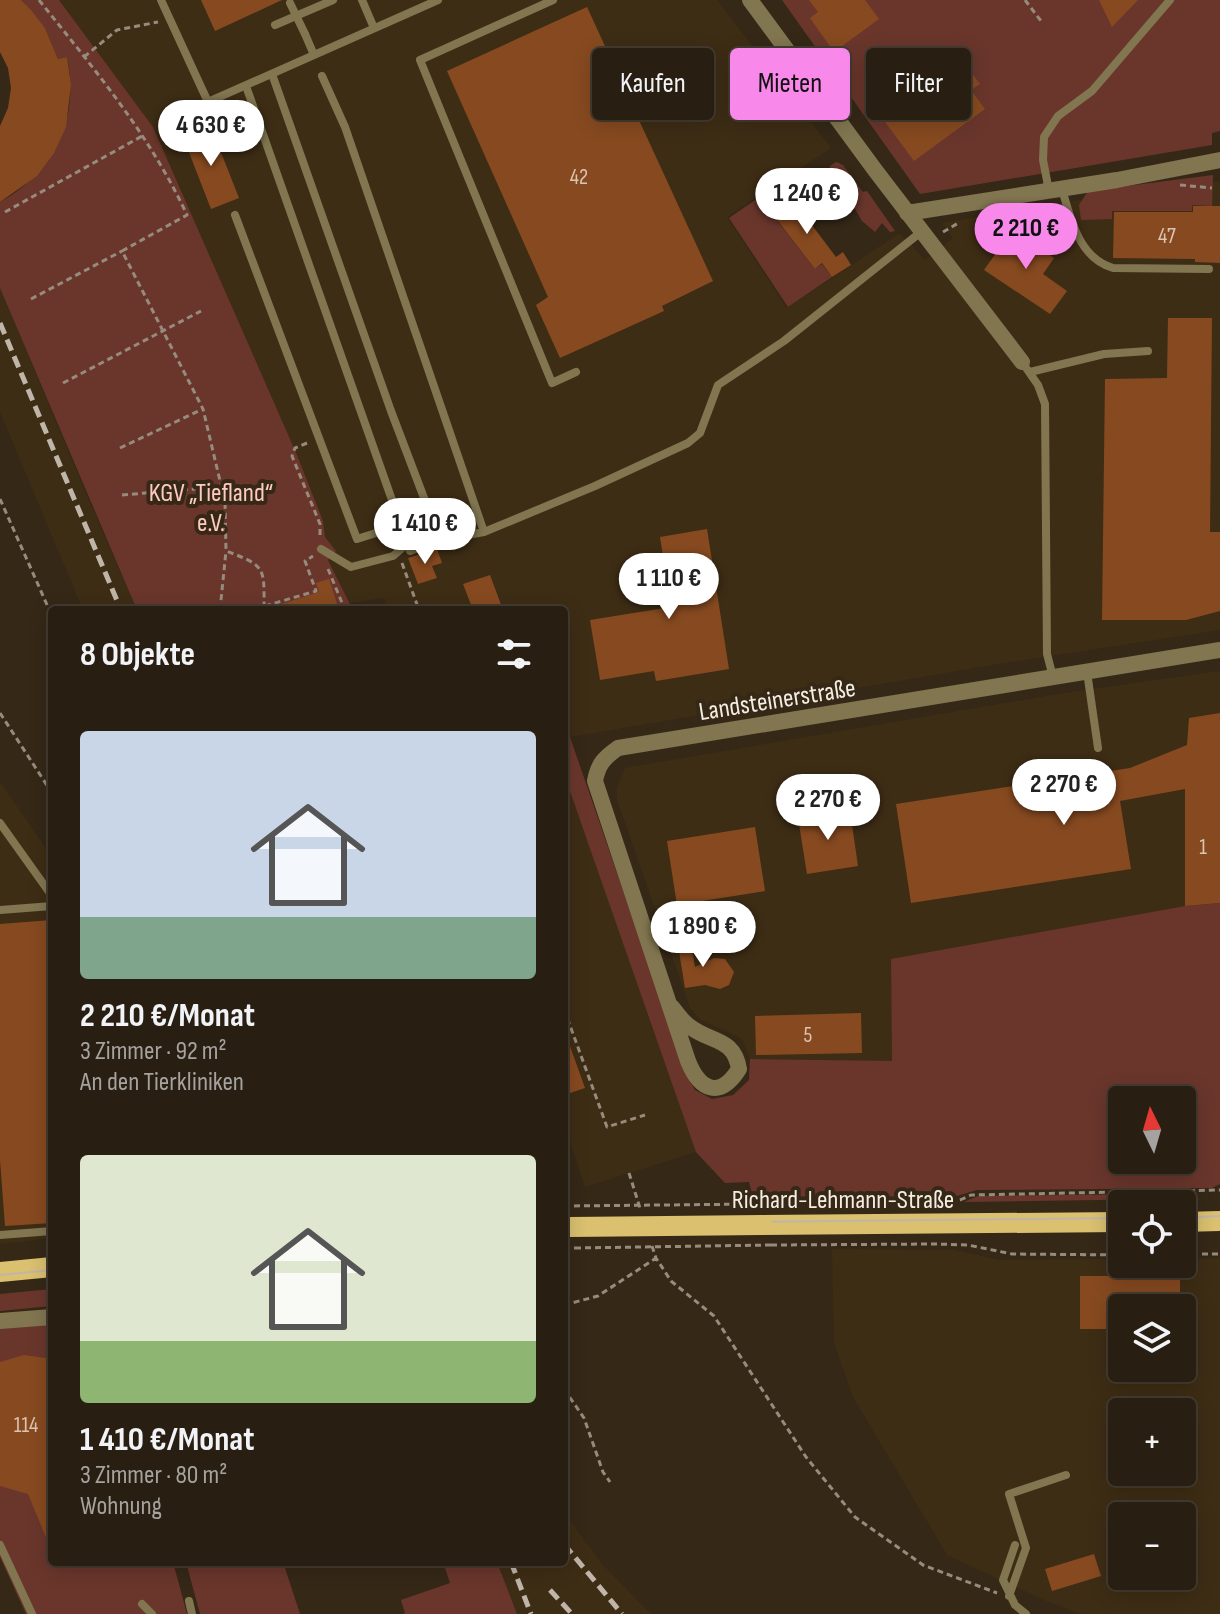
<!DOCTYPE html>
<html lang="de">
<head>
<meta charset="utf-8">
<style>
  :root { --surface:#281e11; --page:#30271a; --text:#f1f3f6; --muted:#a5a29f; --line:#443c31; --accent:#f888ea }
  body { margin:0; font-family:"Sofia Sans Condensed",sans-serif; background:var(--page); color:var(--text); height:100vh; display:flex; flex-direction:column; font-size:30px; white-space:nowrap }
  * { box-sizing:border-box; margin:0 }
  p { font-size:26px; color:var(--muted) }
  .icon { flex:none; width:44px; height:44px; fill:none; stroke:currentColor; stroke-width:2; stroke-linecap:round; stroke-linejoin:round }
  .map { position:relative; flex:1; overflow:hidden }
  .panel { position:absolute; left:48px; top:606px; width:520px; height:960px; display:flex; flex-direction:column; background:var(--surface); border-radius:8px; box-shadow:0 4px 20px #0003,0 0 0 2px var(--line) }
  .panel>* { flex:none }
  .top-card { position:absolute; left:592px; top:48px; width:508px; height:72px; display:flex; gap:16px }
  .needle { width:52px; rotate:355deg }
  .controls { position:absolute; left:1108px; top:1086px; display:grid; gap:16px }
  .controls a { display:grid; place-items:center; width:88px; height:88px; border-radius:8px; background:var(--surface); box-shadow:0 4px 20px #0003,0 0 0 2px var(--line); font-size:40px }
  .price { position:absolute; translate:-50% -68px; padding:0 18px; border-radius:28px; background:#fff; color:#222; font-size:26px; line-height:52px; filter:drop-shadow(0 2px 4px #0008) }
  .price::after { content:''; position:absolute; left:50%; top:48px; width:24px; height:18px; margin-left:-12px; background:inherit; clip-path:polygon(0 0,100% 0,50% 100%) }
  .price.active { background:var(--accent); color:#111 }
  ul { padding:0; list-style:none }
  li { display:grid; align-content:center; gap:16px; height:424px; padding:0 32px }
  li span { display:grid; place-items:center; height:248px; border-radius:8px; color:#555 }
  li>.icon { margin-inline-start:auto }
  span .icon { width:144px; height:144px; fill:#fffc; stroke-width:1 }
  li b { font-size:34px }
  h2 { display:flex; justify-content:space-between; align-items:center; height:96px; padding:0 32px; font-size:34px }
  .tag { padding:0 28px; border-radius:8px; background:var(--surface); box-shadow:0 4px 20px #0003,0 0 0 2px var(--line); font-size:28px; line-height:72px }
  .tag.active { background:var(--accent); color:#111 }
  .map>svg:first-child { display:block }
</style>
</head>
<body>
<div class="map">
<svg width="1220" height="1614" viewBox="0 0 1220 1614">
  <rect width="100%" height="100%" fill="#352817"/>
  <!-- built -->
  <path fill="#3e2d15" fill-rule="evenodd" d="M59,0H717L831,148L727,217L787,308L900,233L925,260L953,238L942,223L1158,187L1220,181V630L1004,663L570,737L725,1183L696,1152L585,1187L564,1125V610H388L384,598L350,603L328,559L336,551L325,537L323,521L297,455L153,127Z
    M0,288L85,491L137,610H83L0,412Z
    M1220,671V903L1185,906L891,959L892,1062L750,1059L742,1039L700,1019L690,1008L617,800V787L625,768L1064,693Z
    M0,782L52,857V1238L0,1244Z
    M832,1249L954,1250L1000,1260L1122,1259V1264H1182V1259L1220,1258V1614H1081L1046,1601L947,1555L853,1397L834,1343ZM1122,1308H1182V1368H1122ZM1122,1412H1182V1472H1122ZM1122,1516H1182V1576H1122Z
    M564,1512L601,1563L651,1614H517L497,1562H564Z"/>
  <!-- green -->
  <path fill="#6a362c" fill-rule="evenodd" d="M21,0H59L153,127L297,455L323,521L325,537L336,551L328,560L353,610H137L0,288V202C55,172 80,119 67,57L58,59L45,28Z
    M782,0H1220V131L1212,133V145L920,194Z
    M836,162L843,165L863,192L867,191L895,231L890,232L882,223L875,232L862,221L851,202L854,193L844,180H834L827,175L830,166Z
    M1213,175L1212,206L1192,205V211H1112V219L1081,220L1079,205L1088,191Z
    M764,194L772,204L767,208L815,269L822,264L832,277L788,307L729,218Z
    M570,737L686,1074L695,1090L712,1099L733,1095L749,1080L750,1059L892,1061L891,959L1185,906L1220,903V1184L1212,1188L977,1190L950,1198H753L749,1182L725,1183L696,1152L564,774V738ZM1122,1100H1182V1160H1122Z
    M1164,1194L1165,1199L964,1202L978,1196Z
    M52,1289V1306L0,1311V1294Z
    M52,1322V1562H173L187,1614H26L0,1557V1327Z
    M186,1562H283L300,1614H200Z
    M443,1562H497L517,1614H403L405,1613L401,1600L450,1583Z"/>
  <!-- building -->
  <path fill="#874a20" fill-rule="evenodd" d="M0,0H21L31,10L45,28L58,59L67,57L71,85L66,127L54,153L37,176L0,202V126L8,108L11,88L8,68L0,52Z
    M201,0H282L215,31Z
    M809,0H865L879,19L834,52L810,18L818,12Z
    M1099,0H1138L1112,27Z
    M587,7L713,281L662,306L664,311L560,358L536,305L548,297L447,71Z
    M939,47L953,66L962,60L980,84L971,90L985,109L914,161L868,99ZM936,79L954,103L929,120L912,97Z
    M211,127L239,198L211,209L183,137Z
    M787,192L836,257L843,252L851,265L832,277L822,263L815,269L767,207Z
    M1193,206H1220V263L1195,262V259L1113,258L1114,212H1193Z
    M1013,229L1054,258L1043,274L1067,291L1050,314L984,270Z
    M1168,318H1212L1210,532H1220V611L1186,620H1102L1105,379L1167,378Z
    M707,529L729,669L656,681L654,671L600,680L590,620L671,607L660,537Z
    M437,549L442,563L432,566L437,578L418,584L408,558Z
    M490,575L503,610H473L463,584Z
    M329,579L339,610H273L272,607L319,592L316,583Z
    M1220,713V903L1185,906V789L1120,801L1131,869L911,903L896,804L1130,768L1187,745L1189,718Z
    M850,811L858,866L807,874L798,818Z
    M755,827L765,891L677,905L667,841Z
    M52,920V1223L5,1226L0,1160V924Z
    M690,937L695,967L714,958L725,959L734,972L729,985L720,989L705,985L685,988L677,939Z
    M861,1013L862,1053L756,1055L755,1016Z
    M564,1035H566L585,1088L564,1095Z
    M1080,1276H1180V1308H1122V1329H1080Z
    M24,1355L52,1359V1552L28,1494L0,1486V1362Z
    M1094,1554L1101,1576L1052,1591L1045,1569Z"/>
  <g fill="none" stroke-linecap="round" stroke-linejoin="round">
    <!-- path -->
    <path stroke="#968b7d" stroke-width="3" stroke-dasharray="6 4" stroke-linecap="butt" d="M39,0C94,69 150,135 187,215L122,251L203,409L225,502L226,551C267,566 264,568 264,610
      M1025,0L1041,21
      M84,57L117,30L158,22
      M1180,185L1212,188
      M5,212L144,135
      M943,232L960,222
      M31,299L122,251
      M63,383L201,311
      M307,443L295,448L292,456L320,524V538
      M120,448L203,409
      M122,495L218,487
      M0,499L52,616
      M402,563L419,610
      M328,569L345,610
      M265,606L316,591L305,561L313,556
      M220,610L226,551
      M281,610L283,602
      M334,610L344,607
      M0,713L52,793
      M564,1009L607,1127L645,1115
      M629,1173L640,1208
      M760,1204L960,1200L971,1195L1220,1190
      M771,1245L936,1244L968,1245L1012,1254L1122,1255
      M652,1246L656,1258L671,1281L714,1316L806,1457L855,1517L923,1565L997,1593
      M564,1249L575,1248
      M1182,1254H1220
      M564,1305L598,1296L656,1258
      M564,1389L584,1418L603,1472L610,1482"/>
    <!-- service -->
    <path stroke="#817650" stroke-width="8" d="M161,0L208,102L438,0
      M362,0L374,28
      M553,0L420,60L552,383L576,372
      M275,25L333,0
      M305,34L314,55
      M272,74L391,411L440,540
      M322,76L345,127L484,532
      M246,86L410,551L440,540L484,532L595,486L688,443L700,433L718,385L784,341L921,232
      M1062,189C1071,220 1079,258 1113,268L1209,269
      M1049,191L1043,160L1044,137L1058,116L1092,91L1170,0
      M235,215L357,539L401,525
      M1022,362L1038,385L1045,404L1047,654L1053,677
      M1030,372L1104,354L1148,351
      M321,549L351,567L393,556L407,544
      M1087,672L1098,748
      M0,823L52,896
      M0,910L52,906
      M0,1235L52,1231
      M0,1545L32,1614
      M1015,1545L1003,1580L1015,1605L1026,1614
      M1009,1596L1026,1548L1009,1494L1066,1475
      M189,1601L192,1614
      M142,1604L152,1614"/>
    <!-- minor -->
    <path stroke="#817650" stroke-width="16" d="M750,0L875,170L1022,362
      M907,213L1117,180L1220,160
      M672,1007C677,1013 682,1021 689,1026C710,1043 734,1037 739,1069C720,1099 700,1091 688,1061L595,781C598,764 604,758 618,748L1220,650
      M0,1321L52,1317"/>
    <!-- primary -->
    <path stroke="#dac06f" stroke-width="20" d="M1182,1222L1220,1221
      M762,1225L1122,1222
      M0,1272L52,1267"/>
    <!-- tram -->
    <path stroke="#c0b5a9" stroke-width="2" d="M1182,1218L1220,1216
      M564,1224L1122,1218
      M0,1275L52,1270"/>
    <!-- rail -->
    <path stroke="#c0b5a9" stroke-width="5" stroke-dasharray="12 6" stroke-linecap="butt" d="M0,323L121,610
      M564,1544L622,1614
      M511,1562L531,1614
      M550,1590L572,1614"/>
    <!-- path-bridge -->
    <path stroke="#968b7d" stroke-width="3" stroke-dasharray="6 4" stroke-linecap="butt" d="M564,1206L760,1204
      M575,1248L771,1245"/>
    <!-- service-bridge -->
    <path stroke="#817650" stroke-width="8" d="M290,3L305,34"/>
    <!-- primary-bridge -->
    <path stroke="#dac06f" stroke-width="20" d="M570,1227L762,1225"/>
  </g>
  <g text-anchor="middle" stroke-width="8" stroke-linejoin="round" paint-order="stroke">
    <!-- number labels -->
    <g font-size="22" fill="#dac4b2">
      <text x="579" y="184">42</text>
      <text x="1167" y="243">47</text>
      <text x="1203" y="854">1</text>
      <text x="808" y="1042">5</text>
      <text x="26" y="1432">114</text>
    </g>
    <!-- park labels -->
    <g font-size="26" fill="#ffcbc0" stroke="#352817">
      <text x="211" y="501">KGV „Tiefland“<tspan x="211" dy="30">e.V.</tspan></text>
    </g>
    <!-- street labels -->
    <g font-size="26" fill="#f6ede2" stroke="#352817">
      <text transform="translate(777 699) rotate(-9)" y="9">Landsteinerstraße</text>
      <text x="843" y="1208">Richard-Lehmann-Straße</text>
    </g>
  </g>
</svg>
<div class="controls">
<a><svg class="needle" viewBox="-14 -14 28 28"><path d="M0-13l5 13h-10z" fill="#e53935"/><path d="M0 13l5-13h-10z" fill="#a5a29f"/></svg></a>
<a><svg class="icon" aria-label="locate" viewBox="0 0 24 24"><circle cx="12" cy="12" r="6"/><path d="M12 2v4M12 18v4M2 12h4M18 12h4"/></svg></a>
<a><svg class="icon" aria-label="layers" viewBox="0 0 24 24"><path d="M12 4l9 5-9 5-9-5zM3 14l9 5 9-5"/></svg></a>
<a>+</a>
<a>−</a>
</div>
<b class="price" style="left:211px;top:168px">4 630 €</b>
<b class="price" style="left:807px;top:236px">1 240 €</b>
<b class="price active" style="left:1026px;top:271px">2 210 €</b>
<b class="price" style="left:425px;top:566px">1 410 €</b>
<b class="price" style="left:669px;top:621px">1 110 €</b>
<b class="price" style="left:1064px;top:827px">2 270 €</b>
<b class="price" style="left:828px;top:842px">2 270 €</b>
<b class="price" style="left:703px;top:969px">1 890 €</b>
<div class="top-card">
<a class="tag">Kaufen</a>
<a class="tag active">Mieten</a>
<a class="tag">Filter</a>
</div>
<section class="panel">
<h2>8 Objekte<svg class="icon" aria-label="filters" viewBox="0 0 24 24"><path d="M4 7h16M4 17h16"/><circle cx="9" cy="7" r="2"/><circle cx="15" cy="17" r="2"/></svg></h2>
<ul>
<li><span style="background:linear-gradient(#c9d6e8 75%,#7fa58c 0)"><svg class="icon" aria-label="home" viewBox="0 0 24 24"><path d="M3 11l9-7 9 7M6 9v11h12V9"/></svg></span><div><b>2 210 €/Monat</b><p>3 Zimmer · 92 m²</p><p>An den Tierkliniken</p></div></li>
<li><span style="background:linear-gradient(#dfe7d0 75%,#8fb573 0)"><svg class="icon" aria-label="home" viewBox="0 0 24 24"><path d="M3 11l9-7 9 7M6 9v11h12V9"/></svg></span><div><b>1 410 €/Monat</b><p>3 Zimmer · 80 m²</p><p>Wohnung</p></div></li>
</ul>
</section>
</div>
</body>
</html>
